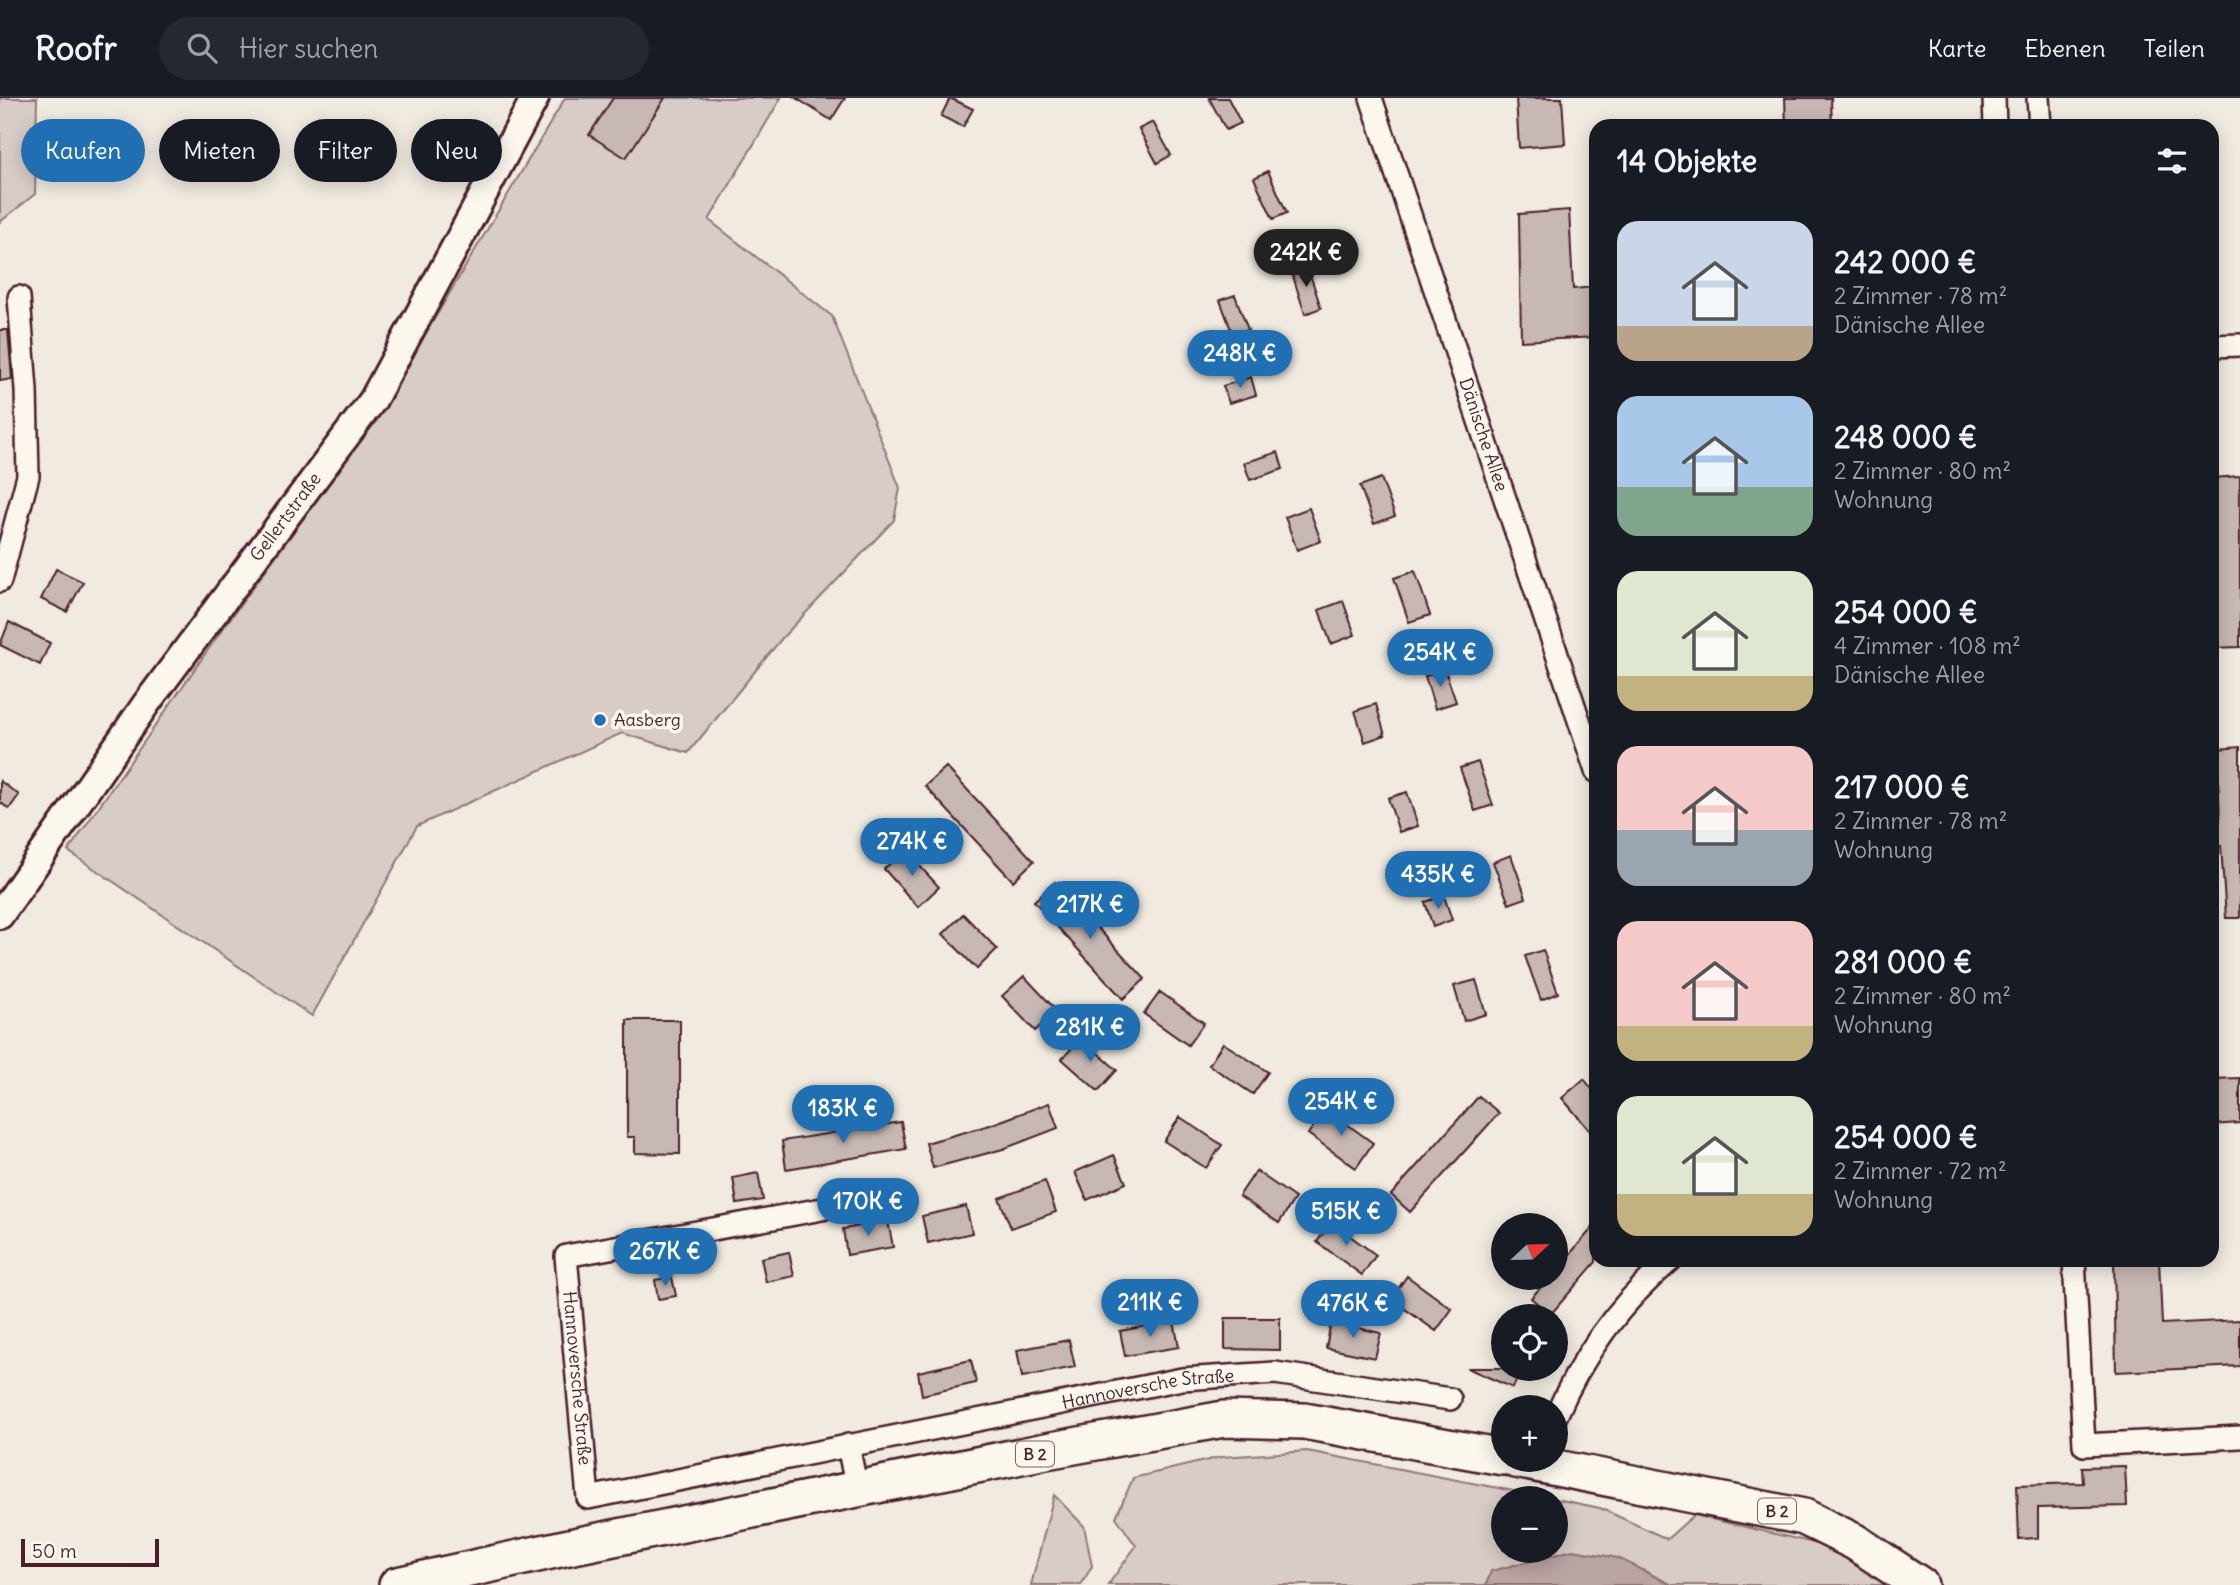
<!DOCTYPE html>
<html lang="de">
<head>
<meta charset="utf-8">
<style>
  :root { --surface:#171b24; --page:#242831; --text:#f1f3f6; --muted:#9ea1a6; --line:#363941; --accent:#1f6fb2 }
  body { margin:0; font-family:Delius,sans-serif; background:var(--page); color:var(--text); height:100vh; display:flex; flex-direction:column; font-size:26px; white-space:nowrap }
  * { box-sizing:border-box; margin:0 }
  p { font-size:23px; color:var(--muted) }
  .icon { flex:none; width:38px; height:38px; fill:none; stroke:currentColor; stroke-width:2; stroke-linecap:round; stroke-linejoin:round }
  .map { position:relative; flex:1; overflow:hidden }
  .side { position:absolute; left:1589px; top:21px; width:630px; height:1148px; display:flex; flex-direction:column; background:var(--surface); border-radius:21px; box-shadow:0 4px 18px #0003 }
  .side>* { flex:none }
  .banner { position:absolute; left:21px; top:21px; width:665px; height:63px; display:flex; gap:14px }
  .needle { width:46px; rotate:68deg }
  .tools { position:absolute; left:1491px; top:1115px; display:grid; gap:14px }
  .tools a { display:grid; place-items:center; width:77px; height:77px; border-radius:50%; background:var(--surface); box-shadow:0 4px 18px #0003; font-size:35px }
  .scale { position:absolute; left:21px; bottom:18px; width:138px; box-sizing:border-box; padding-left:7px; border:4px solid #4a1f2b; border-top:0; font-size:19px; line-height:24px; white-space:nowrap; color:#4a1f2b; -webkit-text-stroke:5px #fbf7ec; paint-order:stroke }
  .price { position:absolute; translate:-50% -60px; padding:0 16px; border-radius:24px; background:var(--accent); color:#fff; font-size:23px; line-height:46px; filter:drop-shadow(0 2px 4px #0008) }
  .price::after { content:''; position:absolute; left:50%; top:42px; width:21px; height:16px; margin-left:-10px; background:inherit; clip-path:polygon(0 0,100% 0,50% 100%) }
  .price.active { background:#222; color:#fff }
  ul { padding:0; list-style:none }
  li { display:flex; align-items:center; gap:21px; height:175px; padding:0 28px }
  li span { display:grid; place-items:center; flex:none; width:196px; height:140px; border-radius:21px; color:#555 }
  li>.icon { margin-inline-start:auto }
  span .icon { width:84px; height:84px; fill:#fffc; stroke-width:1 }
  li b { font-size:30px }
  h2 { display:flex; justify-content:space-between; align-items:center; height:84px; padding:0 28px; font-size:30px }
  .pill { padding:0 24px; border-radius:32px; background:var(--surface); box-shadow:0 4px 18px #0003; font-size:24px; line-height:63px }
  .pill.active { background:var(--accent); color:#fff }
  header { display:flex; align-items:center; gap:42px; box-sizing:border-box; height:98px; padding:0 35px; background:var(--surface); border-bottom:2px solid var(--line) }
  header strong { font-size:33px }
  nav { display:flex; gap:38px; margin-inline-start:auto; font-size:24px }
  .search { width:490px; height:63px; background:var(--page); display:flex; align-items:center; gap:18px; box-sizing:border-box; padding:0 24px; border-radius:38px; color:var(--muted); font-size:26px }
  .map>svg:first-child { display:block }
</style>
</head>
<body>
<header>
<strong>Roofr</strong>
<div class="search"><svg class="icon" aria-label="search" viewBox="0 0 24 24"><circle cx="10" cy="10" r="6"/><path d="M15 15l6 6"/></svg>Hier suchen</div>
<nav><a>Karte</a><a>Ebenen</a><a>Teilen</a></nav>
</header>
<div class="map">
<svg width="2240" height="1487" viewBox="0 0 2240 1487">
  <rect width="100%" height="100%" fill="#f0eae0"/>
  <filter id="ink" filterUnits="userSpaceOnUse"><feTurbulence type="fractalNoise" baseFrequency=".0143" numOctaves="2"/><feDisplacementMap in="SourceGraphic" scale="14" xChannelSelector="R" yChannelSelector="G"/><feConvolveMatrix kernelMatrix="1 2 1 2 8 2 1 2 1" color-interpolation-filters="sRGB"/></filter>
  <g filter="url(#ink)">
    <!-- green -->
    <path fill="#d8ccc6" stroke="#917678" stroke-width="2" d="M0,0H37L35,96L0,124Z
      M565,0H781L709,122L832,218L900,390L894,422L783,539L688,655L622,635L417,728L312,918L68,753L217,539L374,323Z
      M1307,1353L1550,1400H1503V1452H1556V1401L1600,1410L1667,1441L1694,1417L1827,1448L1887,1487H1672L1618,1460L1492,1473L1486,1487H1108L1136,1448L1116,1419L1133,1380L1221,1359Z
      M1054,1397L1084,1428L1092,1468L1081,1487H1031Z"/>
    <!-- water -->
    <path fill="#b8a4a2" stroke="#8c6f72" stroke-width="2" d="M1573,1452L1618,1460L1672,1487H1486L1491,1473Z"/>
    <!-- building -->
    <path fill="#c8b8b3" stroke="#4a1f2b" stroke-width="2" d="M613,0H665L626,60L589,37Z
      M796,0H845L831,22Z
      M950,0L973,11L963,29L941,18Z
      M1209,0H1228L1241,25L1226,32Z
      M1516,0H1562L1565,46L1519,50Z
      M1785,0H1831L1832,28H1786Z
      M1153,24L1171,57L1157,65L1139,31Z
      M1268,73L1287,115L1273,121L1254,80Z
      M1569,112L1573,191L1596,189V239L1521,243L1519,116Z
      M1307,167L1321,210L1305,216L1291,172Z
      M1235,197L1248,232L1233,237L1220,202Z
      M0,232H8L12,281L0,283Z
      M1251,279L1256,297L1229,305L1223,288Z
      M1278,354L1283,371L1250,382L1244,365Z
      M2240,378V549L2212,550V380Z
      M1381,380L1395,418L1374,426L1360,388Z
      M1309,410L1321,443L1297,452L1285,419Z
      M56,471L83,484L67,514L41,501Z
      M1415,473L1430,517L1409,524L1394,480Z
      M1343,503L1355,537L1331,546L1319,512Z
      M9,524L50,545L40,567L0,547Z
      M1445,572L1456,604L1435,611L1425,578Z
      M1376,606L1385,637L1365,644L1355,613Z
      M2240,649V820H2226L2221,748L2212,749V722H2220L2217,651Z
      M1478,664L1493,707L1475,713L1460,670Z
      M946,669L1034,763L1013,783L925,688Z
      M0,683L19,697L9,711L0,704Z
      M1407,694L1418,728L1399,734L1388,700Z
      M905,752L939,789L918,809L884,771Z
      M1511,757L1526,800L1509,806L1493,764Z
      M1055,784L1145,881L1123,901L1034,803Z
      M1444,798L1452,822L1433,829L1425,804Z
      M963,816L997,851L977,871L943,836Z
      M1543,852L1558,895L1541,902L1525,858Z
      M1024,878L1057,913L1035,933L1002,898Z
      M1476,882L1486,916L1464,923L1454,888Z
      M1160,894L1204,925L1188,947L1144,916Z
      M627,922H680V1056L635,1055V1039H627Z
      M1081,940L1117,972L1098,993L1062,961Z
      M1223,945L1268,974L1253,996L1209,967Z
      M2240,980V1025L2212,1027V981Z
      M1584,981L1596,996V1040L1562,1000Z
      M1479,998L1499,1015L1410,1114L1391,1097Z
      M1049,1005L1058,1030L1003,1051L933,1070L926,1045L990,1027Z
      M1326,1011L1373,1045L1356,1070L1308,1036Z
      M1180,1019L1222,1047L1206,1070L1164,1043Z
      M901,1024L906,1051L786,1071L782,1043Z
      M1114,1057L1126,1085L1087,1102L1075,1074Z
      M1256,1073L1295,1100L1279,1125L1239,1098Z
      M758,1075L763,1102L737,1106L733,1080Z
      M1045,1083L1056,1114L1011,1130L999,1100Z
      M966,1108L972,1135L928,1145L922,1118Z
      M888,1123L893,1149L847,1157L843,1131Z
      M1331,1124L1376,1157L1362,1177L1317,1144Z
      M1596,1126V1164L1550,1217L1531,1200L1549,1180H1556V1172Z
      M789,1154L794,1178L766,1184L761,1160Z
      M2114,1162H2159L2162,1226L2240,1222V1268L2116,1274Z
      M1407,1178L1452,1211L1436,1233L1391,1201Z
      M672,1179L676,1198L658,1201L655,1182Z
      M1225,1220H1280V1252L1225,1251Z
      M1174,1223L1179,1249L1125,1258L1120,1233Z
      M1331,1224L1381,1235L1375,1260L1326,1250Z
      M1069,1242L1075,1269L1022,1279L1017,1252Z
      M971,1262L976,1285L922,1297L918,1274Z
      M1467,1270H1522L1513,1290Z
      M2125,1368L2127,1408L2038,1410V1440L2019,1441L2017,1387L2083,1385L2082,1369Z"/>
    <g fill="none" stroke-linecap="round" stroke-linejoin="round">
      <defs>
        <g id="minor">
          <path id="s1" d="M1371,0L1596,673"/>
          <path d="M1994,0L1995,28"/>
          <path d="M2038,0L2040,28"/>
          <path d="M2212,248L2240,247"/>
          <path d="M0,483L28,378L26,292L19,199"/>
          <path id="s2" d="M822,1111L566,1158L588,1400L1182,1281L1275,1275L1450,1301"/>
          <path d="M2074,1162L2084,1347L2240,1339"/>
          <path d="M1556,1318C1582,1258 1620,1204 1671,1162"/>
          <path d="M848,1347L857,1392"/>
        </g>
        <g id="tertiary">
          <path id="s3" d="M0,817L146,606L373,302L535,0"/>
        </g>
        <path id="primary" d="M1516,1362L1804,1419L1855,1444L1920,1487
          M397,1487L569,1449L1046,1353L1224,1321L1304,1323L1503,1359"/>
      </defs>
      <!-- minor casing -->
      <use href="#minor" stroke="#4a1f2b" stroke-width="26"/>
      <!-- tertiary casing -->
      <use href="#tertiary" stroke="#4a1f2b" stroke-width="32"/>
      <!-- primary casing -->
      <use href="#primary" stroke="#4a1f2b" stroke-width="40"/>
      <!-- minor -->
      <use href="#minor" stroke="#fbf7ec" stroke-width="21"/>
      <!-- tertiary -->
      <use href="#tertiary" stroke="#fbf7ec" stroke-width="26"/>
      <!-- primary -->
      <use href="#primary" stroke="#fbf7ec" stroke-width="35"/>
    </g>
  </g>
  <!-- markers -->
  <circle fill="#1f6fb2" stroke="#fbf7ec" stroke-width="2.5" cx="600" cy="622" r="7"/>
  <g text-anchor="middle" stroke-width="7" stroke-linejoin="round" paint-order="stroke">
    <!-- shield labels -->
    <g fill="#fbf7ec" stroke="#7f6065" stroke-width="2">
      <rect x="1016" y="1343.5" width="38" height="25" rx="5"/>
      <rect x="1758" y="1400.5" width="38" height="25" rx="5"/>
    </g>
    <g font-size="16" font-weight="bold" fill="#4a1f2b">
      <text x="1035" y="1362">B 2</text>
      <text x="1777" y="1419">B 2</text>
    </g>
    <!-- street labels -->
    <g font-size="18" fill="#4a1f2b" stroke="#fbf7ec">
      <text dy="6" stroke="none"><textPath href="#s1" startOffset="355">Dänische Allee</textPath></text>
      <text dy="6" stroke="none"><textPath href="#s3" startOffset="490">Gellertstraße</textPath></text>
      <text dy="6" stroke="none"><textPath href="#s2" startOffset="383">Hannoversche Straße</textPath></text>
      <text dy="6" stroke="none"><textPath href="#s2" startOffset="1074">Hannoversche Straße</textPath></text>
    </g>
    <!-- poi labels -->
    <g font-size="18" fill="#4a1f2b" stroke="#fbf7ec" text-anchor="start">
      <text x="614" y="628">Aasberg</text>
    </g>
  </g>
</svg>
<div class="tools">
<a><svg class="needle" viewBox="-14 -14 28 28"><path d="M0-13l5 13h-10z" fill="#e53935"/><path d="M0 13l5-13h-10z" fill="#9ea1a6"/></svg></a>
<a><svg class="icon" aria-label="locate" viewBox="0 0 24 24"><circle cx="12" cy="12" r="6"/><path d="M12 2v4M12 18v4M2 12h4M18 12h4"/></svg></a>
<a>+</a>
<a>−</a>
</div>
<div class="scale">50 m</div>
<b class="price active" style="left:1306px;top:191px">242K €</b>
<b class="price" style="left:1240px;top:292px">248K €</b>
<b class="price" style="left:1440px;top:591px">254K €</b>
<b class="price" style="left:912px;top:780px">274K €</b>
<b class="price" style="left:1438px;top:813px">435K €</b>
<b class="price" style="left:1090px;top:843px">217K €</b>
<b class="price" style="left:1090px;top:966px">281K €</b>
<b class="price" style="left:1341px;top:1040px">254K €</b>
<b class="price" style="left:843px;top:1047px">183K €</b>
<b class="price" style="left:868px;top:1140px">170K €</b>
<b class="price" style="left:1346px;top:1150px">515K €</b>
<b class="price" style="left:665px;top:1190px">267K €</b>
<b class="price" style="left:1150px;top:1241px">211K €</b>
<b class="price" style="left:1353px;top:1242px">476K €</b>
<div class="banner">
<a class="pill active">Kaufen</a>
<a class="pill">Mieten</a>
<a class="pill">Filter</a>
<a class="pill">Neu</a>
</div>
<section class="side">
<h2>14 Objekte<svg class="icon" aria-label="filters" viewBox="0 0 24 24"><path d="M4 7h16M4 17h16"/><circle cx="9" cy="7" r="2"/><circle cx="15" cy="17" r="2"/></svg></h2>
<ul>
<li><span style="background:linear-gradient(#c9d6e8 75%,#b9a48a 0)"><svg class="icon" aria-label="home" viewBox="0 0 24 24"><path d="M3 11l9-7 9 7M6 9v11h12V9"/></svg></span><div><b>242 000 €</b><p>2 Zimmer · 78 m²</p><p>Dänische Allee</p></div></li>
<li><span style="background:linear-gradient(#a9c7e8 65%,#7fa58c 0)"><svg class="icon" aria-label="home" viewBox="0 0 24 24"><path d="M3 11l9-7 9 7M6 9v11h12V9"/></svg></span><div><b>248 000 €</b><p>2 Zimmer · 80 m²</p><p>Wohnung</p></div></li>
<li><span style="background:linear-gradient(#dfe7d0 75%,#c2b280 0)"><svg class="icon" aria-label="home" viewBox="0 0 24 24"><path d="M3 11l9-7 9 7M6 9v11h12V9"/></svg></span><div><b>254 000 €</b><p>4 Zimmer · 108 m²</p><p>Dänische Allee</p></div></li>
<li><span style="background:linear-gradient(#f6c9c9 60%,#9aa5b1 0)"><svg class="icon" aria-label="home" viewBox="0 0 24 24"><path d="M3 11l9-7 9 7M6 9v11h12V9"/></svg></span><div><b>217 000 €</b><p>2 Zimmer · 78 m²</p><p>Wohnung</p></div></li>
<li><span style="background:linear-gradient(#f6c9c9 75%,#c2b280 0)"><svg class="icon" aria-label="home" viewBox="0 0 24 24"><path d="M3 11l9-7 9 7M6 9v11h12V9"/></svg></span><div><b>281 000 €</b><p>2 Zimmer · 80 m²</p><p>Wohnung</p></div></li>
<li><span style="background:linear-gradient(#dfe7d0 70%,#c2b280 0)"><svg class="icon" aria-label="home" viewBox="0 0 24 24"><path d="M3 11l9-7 9 7M6 9v11h12V9"/></svg></span><div><b>254 000 €</b><p>2 Zimmer · 72 m²</p><p>Wohnung</p></div></li>
</ul>
</section>
</div>
</body>
</html>
